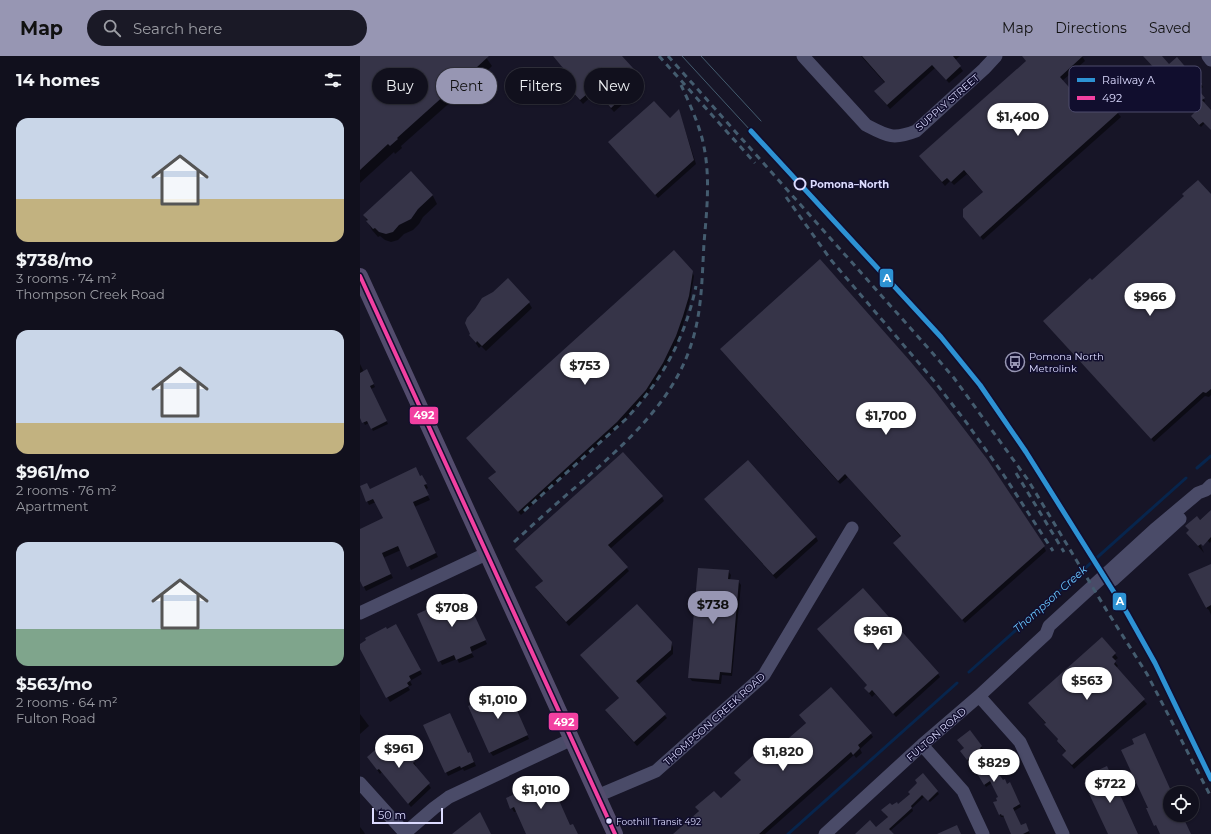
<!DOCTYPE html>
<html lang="en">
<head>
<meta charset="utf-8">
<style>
  :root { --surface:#11101d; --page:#1a1926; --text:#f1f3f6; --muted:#9c9da4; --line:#30303b; --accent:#9796b3 }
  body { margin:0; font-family:Montserrat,sans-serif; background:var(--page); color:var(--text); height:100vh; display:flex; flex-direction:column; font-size:15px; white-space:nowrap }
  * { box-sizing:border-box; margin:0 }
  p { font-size:13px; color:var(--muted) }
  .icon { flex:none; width:22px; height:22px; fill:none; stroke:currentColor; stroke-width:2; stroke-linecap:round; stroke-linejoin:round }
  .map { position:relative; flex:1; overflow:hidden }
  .panel { display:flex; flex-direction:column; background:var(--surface); width:360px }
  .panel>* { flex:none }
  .guide { position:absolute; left:12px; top:12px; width:380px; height:36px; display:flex; gap:8px }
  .buttons { position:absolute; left:803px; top:730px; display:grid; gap:8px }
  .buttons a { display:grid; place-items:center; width:36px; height:36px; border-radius:50%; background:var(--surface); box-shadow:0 1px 3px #0004,0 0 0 1px var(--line); font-size:20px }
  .scale { position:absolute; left:12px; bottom:10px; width:71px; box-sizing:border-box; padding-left:4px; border:2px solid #dcdbff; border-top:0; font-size:11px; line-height:14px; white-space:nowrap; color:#dcdbff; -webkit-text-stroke:3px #110e2e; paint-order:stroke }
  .price { position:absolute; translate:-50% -34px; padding:0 9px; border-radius:14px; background:#fff; color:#222; font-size:13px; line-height:26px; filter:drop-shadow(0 1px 2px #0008) }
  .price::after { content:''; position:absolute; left:50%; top:24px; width:12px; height:9px; margin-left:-6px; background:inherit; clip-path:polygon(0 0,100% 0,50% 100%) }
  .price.on { background:var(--accent); color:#111 }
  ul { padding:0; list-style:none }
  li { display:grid; align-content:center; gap:8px; height:212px; padding:0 16px }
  li span { display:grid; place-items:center; height:124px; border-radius:12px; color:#555 }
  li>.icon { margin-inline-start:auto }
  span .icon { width:72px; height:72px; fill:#fffc; stroke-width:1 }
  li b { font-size:17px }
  h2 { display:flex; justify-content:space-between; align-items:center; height:48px; padding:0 16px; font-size:17px }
  .pill { padding:0 14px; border-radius:18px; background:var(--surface); box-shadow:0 1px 3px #0004,0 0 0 1px var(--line); font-size:14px; line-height:36px }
  .pill.on { background:var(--accent); color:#111 }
  header { display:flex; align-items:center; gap:24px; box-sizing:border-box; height:56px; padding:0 20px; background:var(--accent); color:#111 }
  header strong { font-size:19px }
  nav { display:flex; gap:22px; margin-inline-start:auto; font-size:14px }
  .search { width:280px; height:36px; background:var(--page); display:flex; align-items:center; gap:10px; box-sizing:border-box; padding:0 14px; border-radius:22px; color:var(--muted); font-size:15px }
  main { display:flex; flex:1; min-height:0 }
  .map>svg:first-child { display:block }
</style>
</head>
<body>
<header>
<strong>Map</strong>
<div class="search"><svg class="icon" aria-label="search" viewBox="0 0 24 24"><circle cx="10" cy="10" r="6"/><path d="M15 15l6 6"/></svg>Search here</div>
<nav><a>Map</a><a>Directions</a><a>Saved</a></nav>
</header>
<main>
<section class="panel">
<h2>14 homes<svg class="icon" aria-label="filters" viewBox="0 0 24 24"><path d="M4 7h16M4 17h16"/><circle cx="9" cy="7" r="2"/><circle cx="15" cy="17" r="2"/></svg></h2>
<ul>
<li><span style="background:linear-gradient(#c9d6e8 65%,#c2b280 0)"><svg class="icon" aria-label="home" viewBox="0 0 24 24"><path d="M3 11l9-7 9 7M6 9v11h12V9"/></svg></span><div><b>$738/mo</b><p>3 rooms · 74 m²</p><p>Thompson Creek Road</p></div></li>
<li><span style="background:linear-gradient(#c9d6e8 75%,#c2b280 0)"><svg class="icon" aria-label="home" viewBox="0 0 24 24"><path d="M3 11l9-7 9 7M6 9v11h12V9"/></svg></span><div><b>$961/mo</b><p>2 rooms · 76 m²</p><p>Apartment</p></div></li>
<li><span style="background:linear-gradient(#c9d6e8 70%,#7fa58c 0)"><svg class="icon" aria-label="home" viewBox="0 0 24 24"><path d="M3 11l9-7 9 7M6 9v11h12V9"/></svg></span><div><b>$563/mo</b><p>2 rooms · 64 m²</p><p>Fulton Road</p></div></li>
</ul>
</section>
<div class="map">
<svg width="851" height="778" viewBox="0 0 851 778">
  <rect width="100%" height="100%" fill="#171527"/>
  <!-- shadow -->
  <path fill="#0007" d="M0,0H125L132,10L122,20L121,19L41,90L42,92L35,98L34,96L0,127Z
    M193,0H261L285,28L254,56L236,36L223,48L200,22L198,18L204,12Z
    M501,0H600L595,4L603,15L589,27L575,12L530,53L518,39L525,27Z
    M663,0H722L725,5L702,25L722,48L738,34L761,61L623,184L604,160L624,137L607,118L594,129L590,125L585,130L560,100L667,6Z
    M784,0H800L809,10L834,22L841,28L843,31L838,35L845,45L843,47L851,56V73L845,67L841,71L833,63L836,56L817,36L808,44L803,39L812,26L801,14L799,17Z
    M319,55L336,108L298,142L249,87L309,63Z
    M51,116L73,140L77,148L63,161L59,168L53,174L44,178L38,184L31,186L25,184L20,180L18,181L12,174L4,159Z
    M851,140V339L849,341L845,340L794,386L687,269Z
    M332,216L334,220L330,245L318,285L305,311L288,338L259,370L161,459L131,426L129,423L136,416L107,382Z
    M148,224L169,247L172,252L126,295L121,290L119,292L110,279L134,237Z
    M361,294L684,491L686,495L605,567L537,491L541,481L488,421L480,428Z
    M0,308L4,316L8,317L15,331L11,333L28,368L13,375L9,367L5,369L0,358Z
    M60,421L64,424L68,432L65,434L70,444L54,451L78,501L51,514L41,494L23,502L33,522L6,535L0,523V474L24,463L16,446L9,449L7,445L10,434Z
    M302,441L304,445L250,493L269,515L209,570L179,536L176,532L183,525L156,494Z
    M348,447L456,481L458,485L416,523Z
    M851,455V485L850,487L832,470Z
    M835,476L844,497L830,481Z
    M851,512V559L849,554L845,551Z
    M368,515L371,519L370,524L378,525L381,529L372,620L362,619L361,628L332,625L329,621Z
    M106,542L127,588L111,596L114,601L99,607L97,603L82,609L58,559Z
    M36,569L62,618L50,625L52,629L48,631L50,634L30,646L0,589Z
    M742,582L758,602L754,605L758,610L756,612L787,648L714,713L703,699L706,696L700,689L698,685L699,684L669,647Z
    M311,587L313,591V598L278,629L307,662L277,690L246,655L260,643L224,603Z
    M578,618L580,621L536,661L515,638L512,641L505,632Z
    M148,637L169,683L133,700L130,696Z
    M0,658L9,670L0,678Z
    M440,659L511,678L513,681L500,693L502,697L496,702L494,699L405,778H315L339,755L337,752L361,744L382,725L375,717L406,703L446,667Z
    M621,690L623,693L620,695L643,726L651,730L661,751L654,755L661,770L665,768L670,778H653L645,761H641L634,747L638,745L639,742L632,727L626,731L619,719L622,717L613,702L609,706L603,698Z
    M108,698L112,701L116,710L104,715L103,713L88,720L86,716Z
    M8,701H47L54,706L56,710L55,711L71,732L51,751L22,716L20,718Z
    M563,719L579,738L570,746L564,741L552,752L553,755L530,775L532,778H496L516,772L528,762L524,757L532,750L538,749L550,738Z
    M147,743L210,770L218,778H167L157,755L154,756Z
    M0,771L4,776L5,778H0Z"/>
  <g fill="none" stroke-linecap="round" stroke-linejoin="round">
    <!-- stream -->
    <path stroke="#07254d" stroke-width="3" d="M837,412L851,400
      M609,616L826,422
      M428,778L597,627"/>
  </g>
  <!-- building -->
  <path fill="#363448" d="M0,0H129L116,12V11L37,82L38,83L30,90L28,88L0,114Z
    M193,0H262L283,23L251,52L233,33L220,44L196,18L203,12Z
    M502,0H593L601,10L586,24L572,9L527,49L514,35L525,26Z
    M662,0H723L700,21L723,47L738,33L759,56L620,181L603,161V153L623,136L604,114L591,126L587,122L582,126L559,100L666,5Z
    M783,0H802L809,8L817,1L834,21L835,20L842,28L837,32L845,42L842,44L851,54V74L843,66L839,69L831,60L835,56L815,34L806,43L800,36L811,26L799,13L797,15Z
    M294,45L310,62L319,53L334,104L295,139L248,86Z
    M51,115L73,139L58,153L51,163L39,169L33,176L26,178L19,176L15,172L13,173L6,165L8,164L3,159Z
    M838,124L851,138V333L846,337L843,336L791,383L683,265L730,222L732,224L824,140L822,138Z
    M314,194L333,215L329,240L323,260L316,280L303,307L286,334L257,366L158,456L128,422L136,416L106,382Z
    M460,203L550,305L575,335L627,403L685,490L602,564L533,487L541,480L485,418L478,425L360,293Z
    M148,222L170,246L122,290L117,285L116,287L109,279L110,278L105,267L107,262L115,253L122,242L133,236Z
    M7,313L14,328L10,330L27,365L11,373L7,365L2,367L0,362V317Z
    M263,396L303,440L248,489L268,511L206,566L175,531L183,525L155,493Z
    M388,404L456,481L413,519L344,443Z
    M56,411L60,420L62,419L67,428L64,429L69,439L53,446L76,497L47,511L38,490L22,497L31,518L3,531L0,525V473L23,462L13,443L6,446L0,430L7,427L10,433Z
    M851,454V481L843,490L841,488L838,490L826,477L829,474L825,470L837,460L840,464Z
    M851,508V549L846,552L828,518Z
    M338,512L369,514L368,523L379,524L371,617L360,616L359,624L328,622Z
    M503,532L579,617L533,658L512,634L509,637L504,632L507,629L457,573Z
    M104,537L126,584L110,591L112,597L96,604L94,599L78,606L57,558Z
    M277,548L312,586L311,594L276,625L306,658L274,686L245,654L259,642L220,599Z
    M36,568L61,614L49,620L51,624L47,627L49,630L26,642L0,593V588L6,584L5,582L26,571L27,573Z
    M742,581L756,597L752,601L756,605L754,608L785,643L712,709L702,699L706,695L697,685L698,683L684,668L686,667L668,647Z
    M471,631L512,677L498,689L500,692L493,699L491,696L399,778H313L339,755L335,751L354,735L361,742L381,724L374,717L399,694L406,702L446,667L439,659Z
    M147,632L168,679L129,697L108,650Z
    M90,657L108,697L110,696L114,706L101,712L100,710L85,717L63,669Z
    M610,674L622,690L620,692L634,713L635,712L643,724L645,723L647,728L650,726L660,748L653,752L661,769L666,767L669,775L663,778H651L643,759L642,760L641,758L639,759L633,746L637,745L636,742L638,741L630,725L624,729L618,719L621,716L611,701L607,704L600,695L604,692L597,684Z
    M785,677L812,737H810V759H822L831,778H800L796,769L794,770L786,752H788L761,694L774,688L772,683Z
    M27,678L47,700L49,699L55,705L53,707L70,727L48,748L19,713L17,714L7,701L22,688L19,684Z
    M747,710L762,743L778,778H748L724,727L737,721L734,716Z
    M563,717L578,735L568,745L562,739L551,750L552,752L529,773L534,778H495L510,764L516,771L528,761L521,754L530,747L532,749L537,746L538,748L550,738L548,736L557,727L555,724Z
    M189,722L210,769L213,768L218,778H166L154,751L150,753L146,742L164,734L163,732L173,727L174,729Z
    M120,756L131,778H92Z
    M597,769L601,778H577Z"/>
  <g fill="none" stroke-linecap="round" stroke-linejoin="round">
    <!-- minor -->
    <path stroke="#4a4b68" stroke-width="13" d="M443,0L506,69C527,80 533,84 556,75L624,13L636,0
      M848,0L851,4
      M753,524L820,463
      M0,557L126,498
      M619,640L660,686L703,778
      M562,689L603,735L623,778
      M0,727L45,777L74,752L89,741L212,683
      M237,740L296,715L404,619L492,472
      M465,778L562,689L619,640L686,578L689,570L794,474L838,437L846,434L851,429"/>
    <!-- major -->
    <path stroke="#534c6d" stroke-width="16" d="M0,220L255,778"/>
    <!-- tram -->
    <path stroke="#445c6f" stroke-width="1" d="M322,0L391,75
      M341,0L401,65"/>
    <!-- rail -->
    <path stroke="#445c6f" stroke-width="3" stroke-dasharray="6 5" stroke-linecap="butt" d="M299,0L395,107
      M308,0L569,293L594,322L668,424L747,555L787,618L851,741
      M426,141L471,204L575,326L606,366L643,418L693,495
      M656,417L704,496
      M164,455L266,363C302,324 325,283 336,230
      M154,486C177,465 200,444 224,424C267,386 313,345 331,289C342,257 342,221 344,187C347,152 351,117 342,82C337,64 329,46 321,29"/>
    <defs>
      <path id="bus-1" d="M0,220L255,778"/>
    </defs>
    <!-- bus-1 casing -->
    <use href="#bus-1" stroke="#110e2e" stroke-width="7"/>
    <!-- bus-1 -->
    <use href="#bus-1" stroke="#f240a1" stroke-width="4"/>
    <defs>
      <path id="rail-1" d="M391,75L581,281L620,329L666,396L767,557L795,607L851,723"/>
    </defs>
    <!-- rail-1 casing -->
    <use href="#rail-1" stroke="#110e2e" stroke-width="8"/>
    <!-- rail-1 -->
    <use href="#rail-1" stroke="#2d92d3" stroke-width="5"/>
  </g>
  <!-- icons -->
  <defs>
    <symbol id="bus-ring" viewBox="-11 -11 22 22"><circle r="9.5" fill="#110e2e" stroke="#9796b3" stroke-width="1.5"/><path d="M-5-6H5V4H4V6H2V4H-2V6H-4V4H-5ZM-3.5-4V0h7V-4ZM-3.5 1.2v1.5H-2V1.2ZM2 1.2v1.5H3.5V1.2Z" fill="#9796b3"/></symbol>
  </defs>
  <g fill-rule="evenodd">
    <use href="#bus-ring" x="644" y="295" width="22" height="22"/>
  </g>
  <!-- markers -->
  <circle fill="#110e2e" stroke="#dcdbff" stroke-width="2" cx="440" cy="128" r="5.5"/>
  <circle fill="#dcdbff" stroke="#110e2e" stroke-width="1.5" cx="249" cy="765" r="3.5"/>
  <g text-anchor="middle" stroke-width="3" stroke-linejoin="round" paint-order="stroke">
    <!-- bus labels -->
    <g font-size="9" fill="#dcdbff" stroke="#110e2e" text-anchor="start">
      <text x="256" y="769">Foothill Transit 492</text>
    </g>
    <!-- street labels -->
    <g font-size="10" fill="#dcdbff" stroke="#110e2e">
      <text transform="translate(587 46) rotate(-41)" y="4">SUPPLY STREET</text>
      <text transform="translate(354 663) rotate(-42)" y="4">THOMPSON CREEK ROAD</text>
      <text transform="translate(576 678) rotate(-41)" y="4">FULTON ROAD</text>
    </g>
    <!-- stop labels -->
    <g font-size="10" font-weight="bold" fill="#dcdbff" stroke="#110e2e" text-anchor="start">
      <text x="450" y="132">Pomona–North</text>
    </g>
    <!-- poi labels -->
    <g font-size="10" fill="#dcdbff" stroke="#110e2e" text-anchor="start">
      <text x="669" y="304">Pomona North<tspan x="669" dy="12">Metrolink</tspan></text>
    </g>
    <!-- water labels -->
    <g font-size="11" font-style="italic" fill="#69c7ff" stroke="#110e2e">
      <text transform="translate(690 543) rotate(-42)" y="4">Thompson Creek</text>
    </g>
  </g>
  <!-- legend -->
  <rect x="709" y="10" width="132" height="46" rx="6" fill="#110e2e" stroke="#4e4c6d" stroke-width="1"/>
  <rect x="717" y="22" width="18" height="4" fill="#2d92d3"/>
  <rect x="717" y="40" width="18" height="4" fill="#f240a1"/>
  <g font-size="11" fill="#dcdbff">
    <text x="742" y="28">Railway A</text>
    <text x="742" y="46">492</text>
  </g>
  <g stroke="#110e2e" stroke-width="1.5">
    <rect x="519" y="212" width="15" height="20" rx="4" fill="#2d92d3"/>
    <rect x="49" y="350" width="30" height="19" rx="4" fill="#f240a1"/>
    <rect x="752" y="536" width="15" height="19" rx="4" fill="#2d92d3"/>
    <rect x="188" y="656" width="31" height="19" rx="4" fill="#f240a1"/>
  </g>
  <g font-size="11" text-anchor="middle" font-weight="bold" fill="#fff">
    <text x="527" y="226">A</text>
    <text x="64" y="363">492</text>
    <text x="760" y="549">A</text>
    <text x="204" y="670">492</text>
  </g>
</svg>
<div class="buttons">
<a><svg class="icon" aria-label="locate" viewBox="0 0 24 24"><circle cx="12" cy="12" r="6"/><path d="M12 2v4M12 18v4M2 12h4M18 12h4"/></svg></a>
</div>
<div class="scale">50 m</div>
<b class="price" style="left:658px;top:81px">$1,400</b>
<b class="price" style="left:790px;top:261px">$966</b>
<b class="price" style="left:225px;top:330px">$753</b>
<b class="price" style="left:526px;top:380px">$1,700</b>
<b class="price on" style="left:353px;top:569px">$738</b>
<b class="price" style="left:92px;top:572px">$708</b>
<b class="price" style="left:518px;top:595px">$961</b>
<b class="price" style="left:727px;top:645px">$563</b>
<b class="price" style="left:138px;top:664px">$1,010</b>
<b class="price" style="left:39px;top:713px">$961</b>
<b class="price" style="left:423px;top:716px">$1,820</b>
<b class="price" style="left:634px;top:727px">$829</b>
<b class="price" style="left:750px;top:748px">$722</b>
<b class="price" style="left:181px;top:754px">$1,010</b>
<div class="guide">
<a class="pill">Buy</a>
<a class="pill on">Rent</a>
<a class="pill">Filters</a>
<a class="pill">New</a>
</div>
</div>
</main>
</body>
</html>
